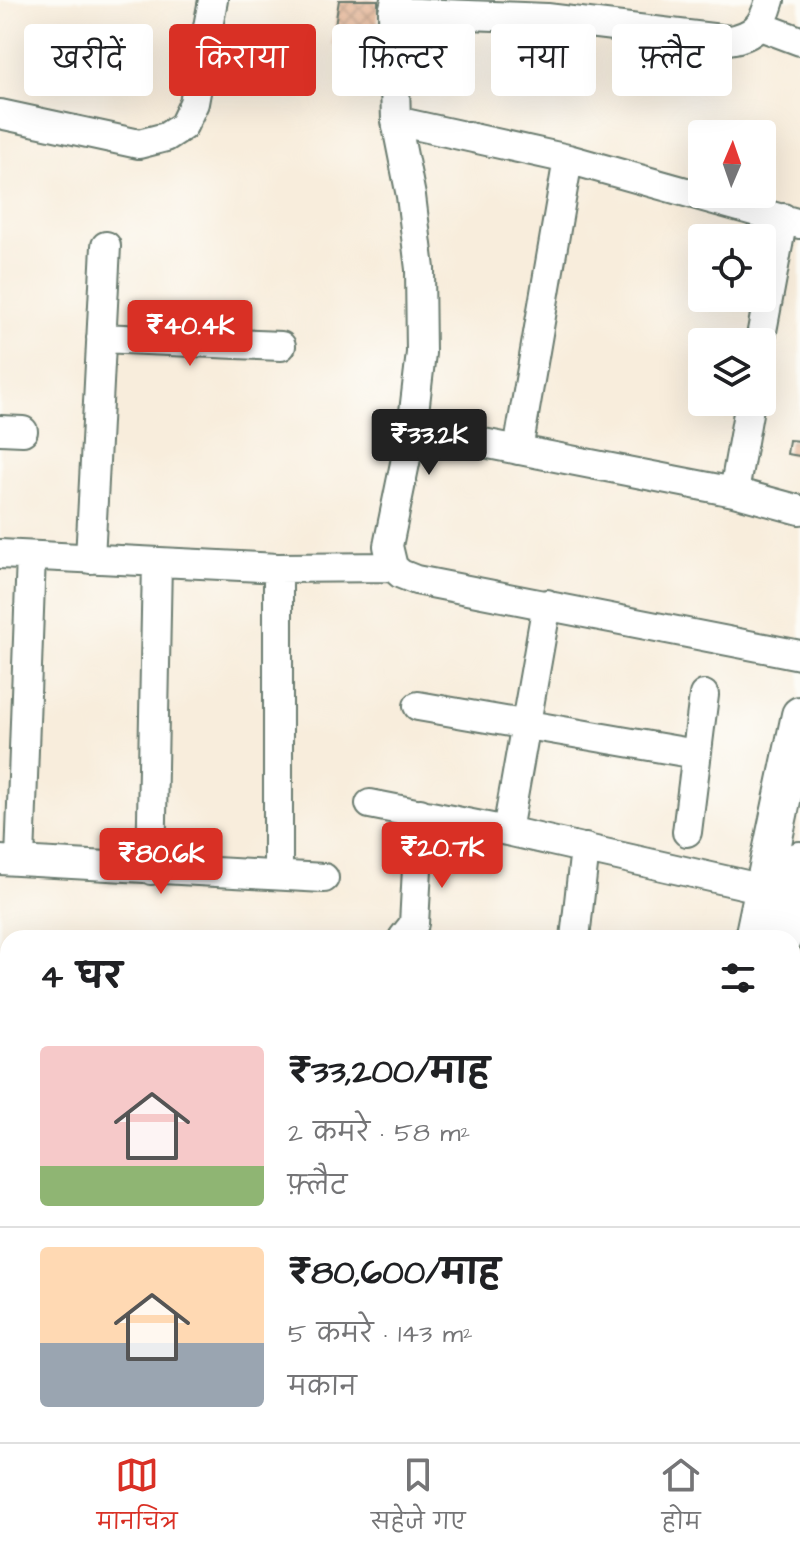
<!DOCTYPE html>
<html lang="hi">
<head>
<meta charset="utf-8">
<style>
  :root { --surface:#fff; --page:#f2f2f2; --text:#202124; --muted:#757577; --line:#e0e0e0; --accent:#d93025 }
  body { margin:0; font-family:"Architects Daughter","Playpen Sans Deva",sans-serif; background:var(--page); color:var(--text); height:100vh; display:flex; flex-direction:column; font-size:30px; white-space:nowrap }
  * { box-sizing:border-box; margin:0 }
  p { font-size:26px; color:var(--muted) }
  .icon { flex:none; width:44px; height:44px; fill:none; stroke:currentColor; stroke-width:2; stroke-linecap:round; stroke-linejoin:round }
  .map { position:relative; flex:1; overflow:hidden }
  .details { position:absolute; left:0px; top:930px; width:800px; height:512px; display:flex; flex-direction:column; background:var(--surface); border-radius:24px 24px 0 0; box-shadow:0 8px 32px #0002 }
  .details>* { flex:none }
  .banner { position:absolute; left:24px; top:24px; width:752px; height:72px; display:flex; gap:16px }
  .needle { width:52px; rotate:2deg }
  .fabs { position:absolute; left:688px; top:120px; display:grid; gap:16px }
  .fabs a { display:grid; place-items:center; width:88px; height:88px; border-radius:8px; background:var(--surface); box-shadow:0 8px 32px #0002; font-size:40px }
  .price { position:absolute; translate:-50% -68px; padding:0 18px; border-radius:8px; background:var(--accent); color:#fff; font-size:26px; line-height:52px; filter:drop-shadow(0 2px 4px #0008) }
  .price::after { content:''; position:absolute; left:50%; top:48px; width:24px; height:18px; margin-left:-12px; background:inherit; clip-path:polygon(0 0,100% 0,50% 100%) }
  .price.current { background:#222; color:#fff }
  ul { padding:0; list-style:none }
  li { display:flex; align-items:center; gap:24px; height:200px; padding:0 40px }
  li+li { border-top:2px solid var(--line) }
  li span { display:grid; place-items:center; flex:none; width:224px; height:160px; border-radius:8px; color:#555 }
  li>.icon { margin-inline-start:auto }
  span .icon { width:96px; height:96px; fill:#fffc; stroke-width:1 }
  li b { font-size:34px }
  h2 { display:flex; justify-content:space-between; align-items:center; height:96px; padding:0 40px; font-size:34px }
  .pill { padding:0 28px; border-radius:8px; background:var(--surface); box-shadow:0 8px 32px #0002; font-size:28px; line-height:72px }
  .pill.current { background:var(--accent); color:#fff }
  .tabs { display:flex; justify-content:space-around; align-items:center; height:112px; border-top:2px solid var(--line); background:var(--surface); font-size:22px; color:var(--muted) }
  .tabs a { display:grid; justify-items:center; gap:4px }
  .tabs .current { color:var(--accent) }
  .map>svg:first-child { display:block }
</style>
</head>
<body>
<div class="map">
<svg width="800" height="1442" viewBox="0 0 800 1442">
  <defs>
    <pattern id="building-cross-hatch" width="8" height="8" patternUnits="userSpaceOnUse" patternTransform="scale(2)"><rect width="8" height="8" fill="#e4b292"/><path d="M0 0l8 8M0 8l8-8" fill="none" stroke="#b89278"/></pattern>
  </defs>
  <rect width="100%" height="100%" fill="#fdfcf7"/>
  <filter id="ink" filterUnits="userSpaceOnUse"><feTurbulence type="fractalNoise" baseFrequency=".0125" numOctaves="2"/><feDisplacementMap in="SourceGraphic" scale="16" xChannelSelector="R" yChannelSelector="G"/><feConvolveMatrix kernelMatrix="1 2 1 2 8 2 1 2 1" color-interpolation-filters="sRGB"/></filter>
  <filter id="wash" filterUnits="userSpaceOnUse"><feTurbulence type="fractalNoise" baseFrequency=".006" numOctaves="4" result="noise"/><feDisplacementMap in="SourceGraphic" scale="32" xChannelSelector="R" yChannelSelector="G"/><feGaussianBlur stdDeviation="1.8" result="paint"/><feColorMatrix in="noise" values="0 0 0 0 0 0 0 0 0 0 0 0 0 0 0 0 0 1.4 0 .05"/><feComposite in="paint" operator="in"/></filter>
  <g filter="url(#wash)">
    <rect width="100%" height="100%" fill="#f8eddc"/>
    <g id="blocks">
      <!-- building -->
      <path fill="url(#building-cross-hatch)" d="M339,0H378V51L332,44Z
        M789,440L800,441V456L787,454Z"/>
    </g>
  </g>
  <g filter="url(#ink)">
    <use href="#blocks" fill-opacity="0" stroke="#6b7b6f" stroke-width="2"/>
    <g fill="none" stroke-linecap="round" stroke-linejoin="round">
      <defs>
        <path id="service" d="M111,1442L113,1434"/>
        <path id="minor" d="M396,0L393,12L396,121L411,196L420,269L421,353L412,429L388,546L393,567L401,574L416,580L800,655
          M393,12L547,18L729,40C755,36 763,25 770,0
          M760,26L800,41
          M0,114L139,144L166,137L183,126L194,103L213,0
          M396,121L568,159L800,224
          M101,338L281,346
          M760,342L783,218
          M412,429L734,492L800,510
          M0,430L23,431
          M518,450L568,159
          M734,492L750,402
          M0,554L278,568L393,567
          M90,559L106,246
          M278,568V875
          M418,706L696,754
          M370,804L507,831L764,889
          M507,831L547,604
          M687,832L704,695
          M0,860L324,878
          M20,860L31,556
          M151,870L157,562
          M403,938L414,924L420,813
          M575,938L585,848
          M792,1063H800"/>
        <path id="tertiary" d="M753,938L800,715
          M783,938L800,860
          M0,1346L8,1347
          M0,1377L8,1378
          M792,1429H800
          M374,1434L382,1442
          M528,1434L599,1442
          M426,1442L434,1434"/>
      </defs>
      <!-- service casing -->
      <use href="#service" stroke="#6b7b6f" stroke-width="18"/>
      <!-- minor casing -->
      <use href="#minor" stroke="#6b7b6f" stroke-width="32"/>
      <!-- tertiary casing -->
      <use href="#tertiary" stroke="#6b7b6f" stroke-width="40"/>
      <!-- service -->
      <use href="#service" stroke="#fff" stroke-width="14"/>
      <!-- minor -->
      <use href="#minor" stroke="#fff" stroke-width="28"/>
      <!-- tertiary -->
      <use href="#tertiary" stroke="#fff" stroke-width="36"/>
    </g>
  </g>
</svg>
<div class="fabs">
<a><svg class="needle" viewBox="-14 -14 28 28"><path d="M0-13l5 13h-10z" fill="#e53935"/><path d="M0 13l5-13h-10z" fill="#757577"/></svg></a>
<a><svg class="icon" aria-label="locate" viewBox="0 0 24 24"><circle cx="12" cy="12" r="6"/><path d="M12 2v4M12 18v4M2 12h4M18 12h4"/></svg></a>
<a><svg class="icon" aria-label="layers" viewBox="0 0 24 24"><path d="M12 4l9 5-9 5-9-5zM3 14l9 5 9-5"/></svg></a>
</div>
<b class="price" style="left:190px;top:368px">₹40.4K</b>
<b class="price current" style="left:429px;top:477px">₹33.2K</b>
<b class="price" style="left:442px;top:890px">₹20.7K</b>
<b class="price" style="left:161px;top:896px">₹80.6K</b>
<div class="banner">
<a class="pill">खरीदें</a>
<a class="pill current">किराया</a>
<a class="pill">फ़िल्टर</a>
<a class="pill">नया</a>
<a class="pill">फ़्लैट</a>
</div>
<section class="details">
<h2>4 घर<svg class="icon" aria-label="filters" viewBox="0 0 24 24"><path d="M4 7h16M4 17h16"/><circle cx="9" cy="7" r="2"/><circle cx="15" cy="17" r="2"/></svg></h2>
<ul>
<li><span style="background:linear-gradient(#f6c9c9 75%,#8fb573 0)"><svg class="icon" aria-label="home" viewBox="0 0 24 24"><path d="M3 11l9-7 9 7M6 9v11h12V9"/></svg></span><div><b>₹33,200/माह</b><p>2 कमरे · 58 m²</p><p>फ़्लैट</p></div></li>
<li><span style="background:linear-gradient(#ffd9b3 60%,#9aa5b1 0)"><svg class="icon" aria-label="home" viewBox="0 0 24 24"><path d="M3 11l9-7 9 7M6 9v11h12V9"/></svg></span><div><b>₹80,600/माह</b><p>5 कमरे · 143 m²</p><p>मकान</p></div></li>
</ul>
</section>
</div>
<nav class="tabs">
<a class="current"><svg class="icon" aria-label="map" viewBox="0 0 24 24"><path d="M3 6l6-2 6 2 6-2v14l-6 2-6-2-6 2zM9 4v14M15 6v14"/></svg>मानचित्र</a>
<a><svg class="icon" aria-label="saved" viewBox="0 0 24 24"><path d="M7 4h10v16l-5-4-5 4z"/></svg>सहेजे गए</a>
<a><svg class="icon" aria-label="home" viewBox="0 0 24 24"><path d="M3 11l9-7 9 7M6 9v11h12V9"/></svg>होम</a>
</nav>
</body>
</html>
